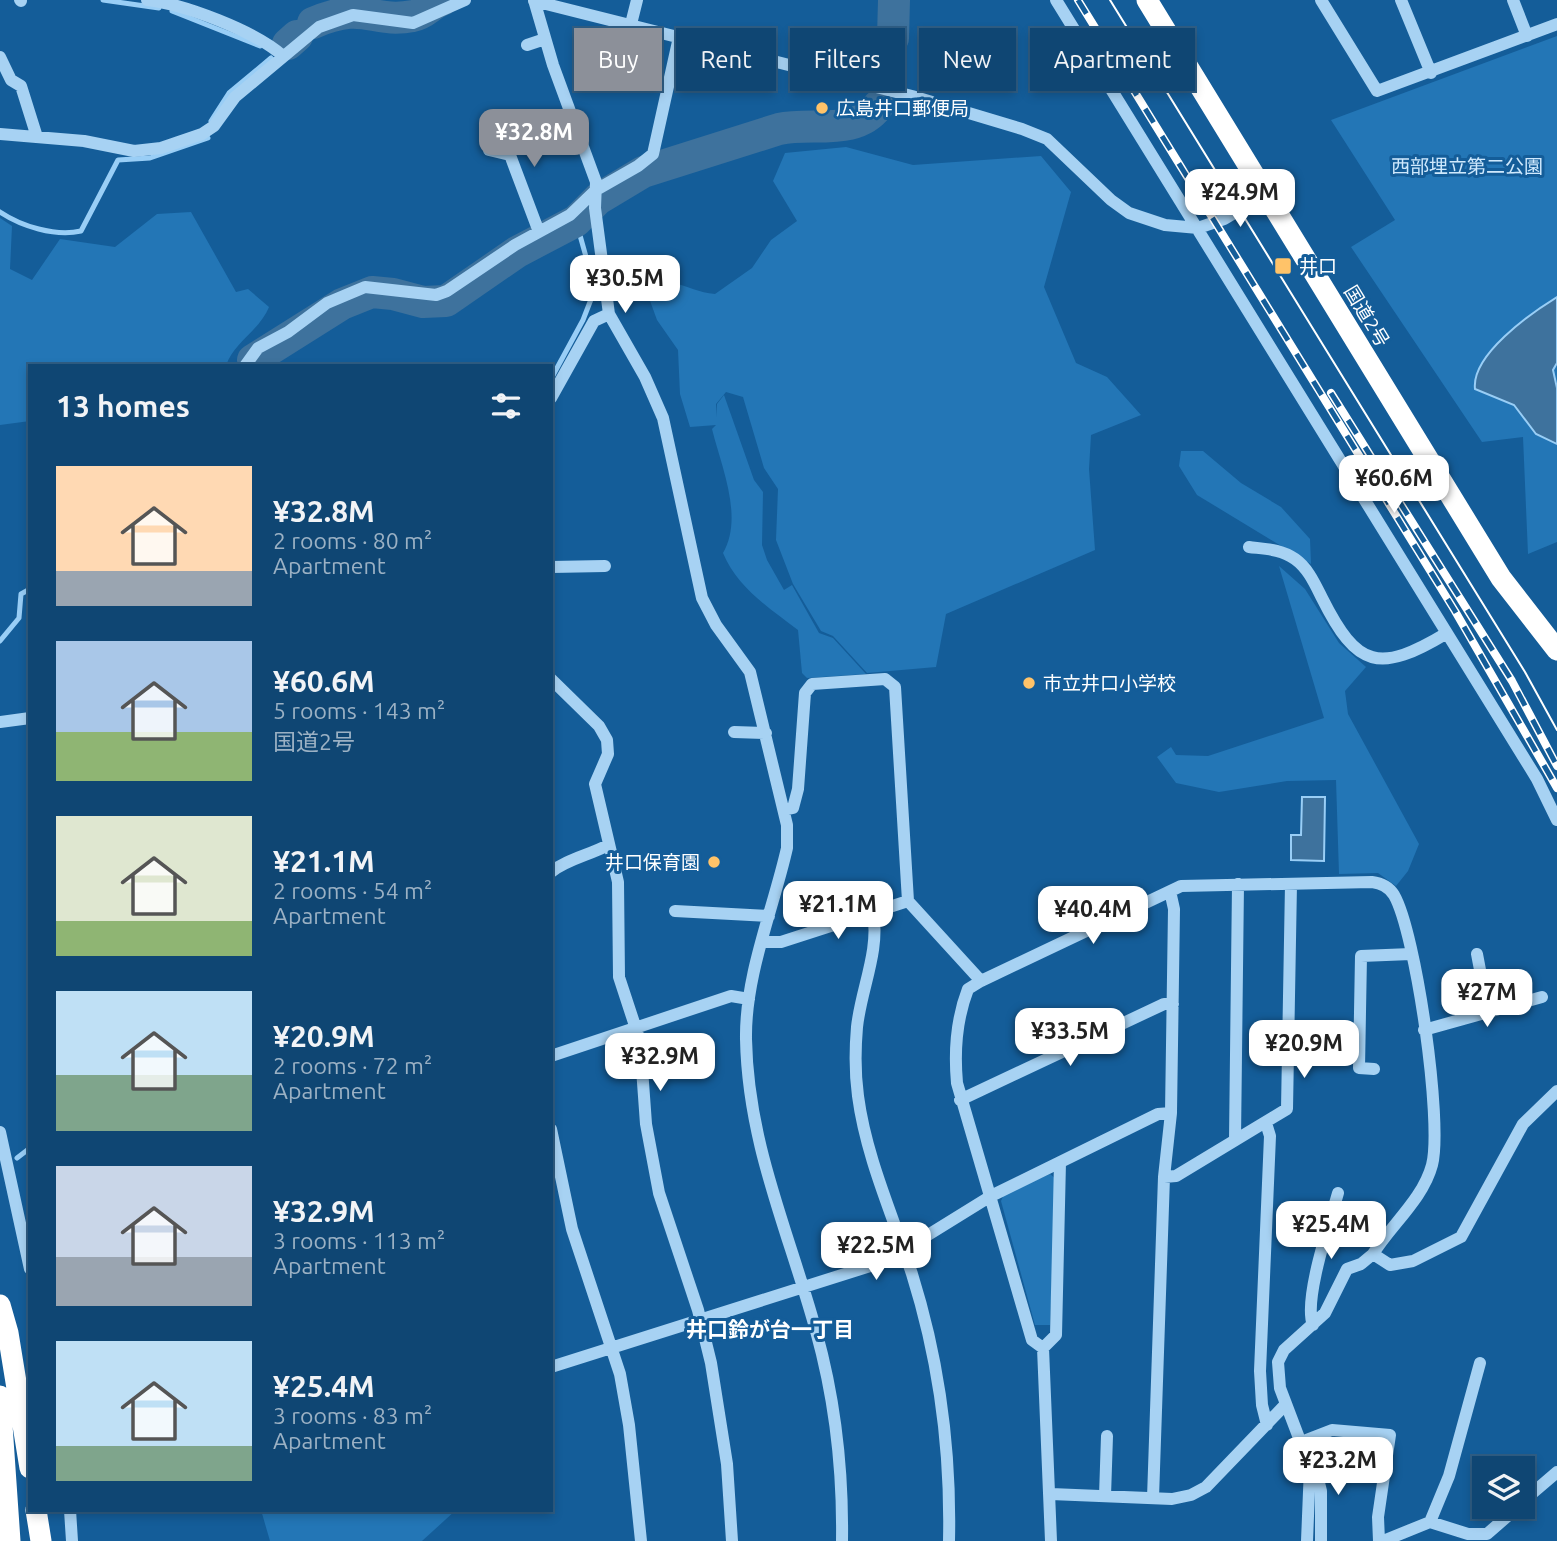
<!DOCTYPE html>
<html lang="en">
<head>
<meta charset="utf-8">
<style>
  :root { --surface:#0f4673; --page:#1d507b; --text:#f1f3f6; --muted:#9bb1c4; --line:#2f5e85; --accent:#8c9099 }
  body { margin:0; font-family:Ubuntu,"Noto Sans JP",sans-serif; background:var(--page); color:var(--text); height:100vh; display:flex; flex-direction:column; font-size:26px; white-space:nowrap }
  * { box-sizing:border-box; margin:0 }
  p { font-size:23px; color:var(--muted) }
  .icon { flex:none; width:38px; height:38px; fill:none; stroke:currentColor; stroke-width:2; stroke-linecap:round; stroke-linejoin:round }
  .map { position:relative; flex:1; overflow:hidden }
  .drawer { position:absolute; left:28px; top:364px; width:525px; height:1148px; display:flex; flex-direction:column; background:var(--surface); border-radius:0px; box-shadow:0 4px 10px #0003,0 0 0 2px var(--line) }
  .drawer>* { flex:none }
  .banner { position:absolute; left:574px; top:28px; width:665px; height:63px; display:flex; gap:14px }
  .controls { position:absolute; left:1472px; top:1456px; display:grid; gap:14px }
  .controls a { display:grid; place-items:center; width:63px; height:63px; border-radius:0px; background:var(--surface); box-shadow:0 4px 10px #0003,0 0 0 2px var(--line); font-size:35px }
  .price { position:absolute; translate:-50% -60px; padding:0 16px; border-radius:14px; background:#fff; color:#222; font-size:23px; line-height:46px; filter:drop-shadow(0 2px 4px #0008) }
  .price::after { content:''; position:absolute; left:50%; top:42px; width:21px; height:16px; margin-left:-10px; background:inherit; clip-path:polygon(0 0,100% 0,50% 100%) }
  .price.active { background:var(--accent); color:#fff }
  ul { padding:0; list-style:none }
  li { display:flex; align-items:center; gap:21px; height:175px; padding:0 28px }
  li span { display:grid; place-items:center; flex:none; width:196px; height:140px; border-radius:0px; color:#555 }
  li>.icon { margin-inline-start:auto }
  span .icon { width:84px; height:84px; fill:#fffc; stroke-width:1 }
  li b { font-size:30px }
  h2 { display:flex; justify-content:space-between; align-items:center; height:84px; padding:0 28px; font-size:30px }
  .chip { padding:0 24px; border-radius:0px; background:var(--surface); box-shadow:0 4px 10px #0003,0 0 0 2px var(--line); font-size:24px; line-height:63px }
  .chip.active { background:var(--accent); color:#fff }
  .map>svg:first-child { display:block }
</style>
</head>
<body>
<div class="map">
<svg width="1557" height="1541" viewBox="0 0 1557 1541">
  <rect width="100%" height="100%" fill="#145d99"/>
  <!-- green -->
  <path fill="#2376b6" d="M1557,36V542L1528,554L1523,437L1482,442L1351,247L1395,220L1331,120Z
    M846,147L913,165L1041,156L1071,192L1044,287L1076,363L1107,377L1141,415L1091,435L1089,469L1095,550L946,614L936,667L867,673L833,636L821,631L793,584L776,540L778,489L764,468L743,397L726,392L716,404V417L717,404L724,395L754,480L763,492L762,545L767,560L784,590L792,585L819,633L833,638L866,674L807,678L802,673L798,630C769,608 737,587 723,553C744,517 721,466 712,429L716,425L690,427L680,394L678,350L657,320L649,298L651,280L667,269L673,283C688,286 699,293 715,294L752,268L771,240L797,221L773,181L785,153Z
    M191,212L236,292L248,289L269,307C260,330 233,343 226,366H30V421L0,425V218L12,226L10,269L32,280L60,239L115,247L157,214Z
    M1181,451H1203L1241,483L1281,507L1310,539L1311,564L1197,495L1179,466Z
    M1279,566L1305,589L1339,643L1366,667L1345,691L1348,714L1419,844L1408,871L1396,886L1378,873L1339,874L1336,780L1287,781L1219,792L1176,783L1157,757L1171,747L1176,755L1208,756L1324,718Z
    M1050,1174L1056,1179L1050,1325H1035L1001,1201L1004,1194Z
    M261,1510H456L422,1541H270Z"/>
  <!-- water -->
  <path fill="#3e729d" stroke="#99cef6" stroke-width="2" d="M1557,297V363L1553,370L1557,388V444L1536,434L1514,405L1475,389C1471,355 1531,313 1557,297Z
    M1302,797H1325L1324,861L1291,860V835H1301Z"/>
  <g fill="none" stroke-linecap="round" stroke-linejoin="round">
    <!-- stream -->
    <path stroke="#99cef6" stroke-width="5" d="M103,0L159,8
      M172,11L260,46
      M211,121L229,93L271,58
      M0,212C21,226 55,237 81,231L118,160L150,158L208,138
      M551,379L583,320L595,289L576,221
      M0,641L19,618L21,594L30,589
      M17,1158L30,1148"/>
    <!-- river -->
    <path stroke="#3e729d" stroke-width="32" d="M313,23C366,0 371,24 413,16C425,14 431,4 442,0
      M893,38L894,0
      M288,44L297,36
      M253,360L342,304L372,292L393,294L423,302L446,301L517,252L576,221L598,199L643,172L779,129C813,122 856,136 878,106"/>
    <!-- minor -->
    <path stroke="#a7d2f3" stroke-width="12" d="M20,0L21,1
      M147,0C184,4 255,31 283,56
      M534,0L553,65L596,182L595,208L609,314L594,321L551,398
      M1056,0L1537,779L1557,820
      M1321,0L1377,91L1557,24
      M1401,0L1431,73
      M1513,0L1527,36
      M534,1L912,96L1022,129L1047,139L1111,200L1129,213L1165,225L1198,228L1224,219L1266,194
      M631,24L637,0
      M527,45L545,39
      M0,57L11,80L21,86L37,137
      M0,134L84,141L134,151L161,148L202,134L214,126L235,97L319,27L353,15L413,23L465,0
      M489,150L510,155L539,232
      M609,314L645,377L663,418L702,598L716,625L750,672L787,825V848C773,910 745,975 746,1039C748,1145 789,1232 816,1331C835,1399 843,1471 842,1541
      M245,366L258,348L288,332L327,303L365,287L436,295L447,291L515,245L570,215L596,190L638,166L653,154L679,37
      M1249,547C1265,549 1281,549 1295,559C1308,568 1315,584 1322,598C1357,668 1379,674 1447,633
      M551,567L605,566
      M551,679L599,726L607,740L608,754L595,784L618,882L619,977L640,1041L646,1124L659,1193L698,1310L711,1363L727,1464L732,1541
      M0,722L30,718
      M734,732L766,733
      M784,810L793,808L798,789L805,693L812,684L885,679L895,687L908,901L981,981L1181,886L1372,882C1381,883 1389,887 1394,895C1416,933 1443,1123 1432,1165C1423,1199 1391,1225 1373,1254
      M551,872C567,859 590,855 608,845
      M675,911L769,916
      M873,913C880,951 861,989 857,1027C855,1050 855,1074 858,1096C866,1157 893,1216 912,1274C939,1360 951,1451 949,1541
      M763,942H781L908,901
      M1477,954L1488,1012
      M981,981L968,989C956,1020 954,1050 957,1083L1032,1340L1043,1348L1051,1541
      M1424,1030L1542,997
      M551,1056L731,996L749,999
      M1374,1069L1359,1068L1361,956L1411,954
      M960,1100L1164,1004H1173
      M1266,1123L1270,1136L1260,1371L1262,1405L1267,1425
      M551,1129L572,1229L620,1374L629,1425L641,1541
      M0,1132L30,1269
      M1235,1140L1238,884
      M1164,1177L1176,1176L1287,1109L1291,884
      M1313,1325C1303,1300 1330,1222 1338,1193
      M1043,1348L1056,1335L1060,1162
      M551,1367L886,1261L991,1196L1158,1114L1171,1113
      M1301,1442L1332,1430L1390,1435L1378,1517L1379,1541
      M1312,1481L1319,1483L1321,1491V1541
      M1051,1494L1172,1499L1191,1495L1206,1487L1285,1405
      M1105,1496L1107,1436
      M1153,1498L1164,1177L1171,1113L1174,909L1170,891
      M1522,1502L1557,1472
      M70,1510L72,1541
      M1430,1522L1449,1476L1480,1363
      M1307,1541L1310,1467L1280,1388L1278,1362L1284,1350L1325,1313L1347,1269L1361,1264L1373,1254L1390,1265L1413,1261L1461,1237L1523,1124L1557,1091
      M1383,1541L1430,1522L1468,1534H1487L1518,1507"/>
    <!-- highway -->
    <path stroke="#fff" stroke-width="21" d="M1147,0L1501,578L1557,650
      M0,1305L8,1333L30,1468
      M0,1396L10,1541
      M36,1510L41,1541"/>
    <!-- tram -->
    <path stroke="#fff" stroke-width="2" d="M1110,0L1525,672L1557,730"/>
    <defs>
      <path id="rail" d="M1078,0L1455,611L1557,788
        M1331,393L1512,681L1557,766"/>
    </defs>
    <!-- rail casing -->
    <use href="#rail" stroke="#fff" stroke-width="8"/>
    <!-- rail -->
    <use href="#rail" stroke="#145d99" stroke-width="5" stroke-dasharray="16" stroke-linecap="butt"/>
  </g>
  <!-- markers -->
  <g fill="#ffc369" stroke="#145d99" stroke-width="2.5">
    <circle cx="822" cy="108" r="7"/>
    <rect x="1274" y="257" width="18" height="18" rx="3.5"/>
    <circle cx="1029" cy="683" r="7"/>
    <circle cx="714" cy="862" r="7"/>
  </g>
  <g text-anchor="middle" stroke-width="6" stroke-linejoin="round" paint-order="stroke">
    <!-- poi labels -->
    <g font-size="19" fill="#fff" stroke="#145d99" text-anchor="start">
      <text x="836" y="115">広島井口郵便局</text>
      <text x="1299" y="273">井口</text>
      <text x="1043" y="690">市立井口小学校</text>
      <text x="700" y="869" text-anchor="end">井口保育園</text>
    </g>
    <!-- park labels -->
    <g font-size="19" fill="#cfe9fd" stroke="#145d99">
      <text x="1467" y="173">西部埋立第二公園</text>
    </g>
    <!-- street labels -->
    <g font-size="19" fill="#fff" stroke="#145d99">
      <text transform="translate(1367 316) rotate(59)" y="7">国道2号</text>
    </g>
    <!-- neighbourhood labels -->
    <g font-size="21" font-weight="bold" fill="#fff" stroke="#145d99">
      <text x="770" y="1337">井口鈴が台一丁目</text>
    </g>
  </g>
</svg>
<div class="controls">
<a><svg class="icon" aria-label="layers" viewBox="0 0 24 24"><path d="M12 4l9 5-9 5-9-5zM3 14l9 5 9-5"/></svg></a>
</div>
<b class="price active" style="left:534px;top:169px">¥32.8M</b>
<b class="price" style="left:1240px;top:229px">¥24.9M</b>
<b class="price" style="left:625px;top:315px">¥30.5M</b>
<b class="price" style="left:1394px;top:515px">¥60.6M</b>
<b class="price" style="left:838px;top:941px">¥21.1M</b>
<b class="price" style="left:1093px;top:946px">¥40.4M</b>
<b class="price" style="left:1487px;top:1029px">¥27M</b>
<b class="price" style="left:1070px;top:1068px">¥33.5M</b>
<b class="price" style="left:1304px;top:1080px">¥20.9M</b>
<b class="price" style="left:660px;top:1093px">¥32.9M</b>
<b class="price" style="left:1331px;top:1261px">¥25.4M</b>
<b class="price" style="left:876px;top:1282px">¥22.5M</b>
<b class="price" style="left:1338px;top:1497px">¥23.2M</b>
<div class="banner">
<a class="chip active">Buy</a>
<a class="chip">Rent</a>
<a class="chip">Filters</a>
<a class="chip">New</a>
<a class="chip">Apartment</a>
</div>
<section class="drawer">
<h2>13 homes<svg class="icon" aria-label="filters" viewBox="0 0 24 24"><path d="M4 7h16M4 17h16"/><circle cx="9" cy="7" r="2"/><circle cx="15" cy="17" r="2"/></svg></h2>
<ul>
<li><span style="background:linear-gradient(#ffd9b3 75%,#9aa5b1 0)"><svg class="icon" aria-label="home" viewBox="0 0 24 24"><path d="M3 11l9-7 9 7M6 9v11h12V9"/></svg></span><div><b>¥32.8M</b><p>2 rooms · 80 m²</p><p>Apartment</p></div></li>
<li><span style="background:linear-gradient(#a9c7e8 65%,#8fb573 0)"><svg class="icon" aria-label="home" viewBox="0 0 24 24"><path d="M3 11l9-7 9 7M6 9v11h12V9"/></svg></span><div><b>¥60.6M</b><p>5 rooms · 143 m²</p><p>国道2号</p></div></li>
<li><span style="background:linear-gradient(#dfe7d0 75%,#8fb573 0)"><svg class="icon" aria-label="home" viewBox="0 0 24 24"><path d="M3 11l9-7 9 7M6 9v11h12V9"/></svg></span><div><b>¥21.1M</b><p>2 rooms · 54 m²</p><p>Apartment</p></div></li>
<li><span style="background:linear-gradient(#bfe0f5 60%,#7fa58c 0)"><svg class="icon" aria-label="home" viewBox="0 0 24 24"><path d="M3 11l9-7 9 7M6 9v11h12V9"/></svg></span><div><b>¥20.9M</b><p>2 rooms · 72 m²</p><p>Apartment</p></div></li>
<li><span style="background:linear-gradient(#c9d6e8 65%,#9aa5b1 0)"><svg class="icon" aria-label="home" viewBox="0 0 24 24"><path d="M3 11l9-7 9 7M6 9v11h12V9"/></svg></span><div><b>¥32.9M</b><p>3 rooms · 113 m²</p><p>Apartment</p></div></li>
<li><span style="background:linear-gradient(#bfe0f5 75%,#7fa58c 0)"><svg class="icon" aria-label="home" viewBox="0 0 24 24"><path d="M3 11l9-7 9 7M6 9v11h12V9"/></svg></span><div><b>¥25.4M</b><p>3 rooms · 83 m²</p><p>Apartment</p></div></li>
</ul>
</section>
</div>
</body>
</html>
